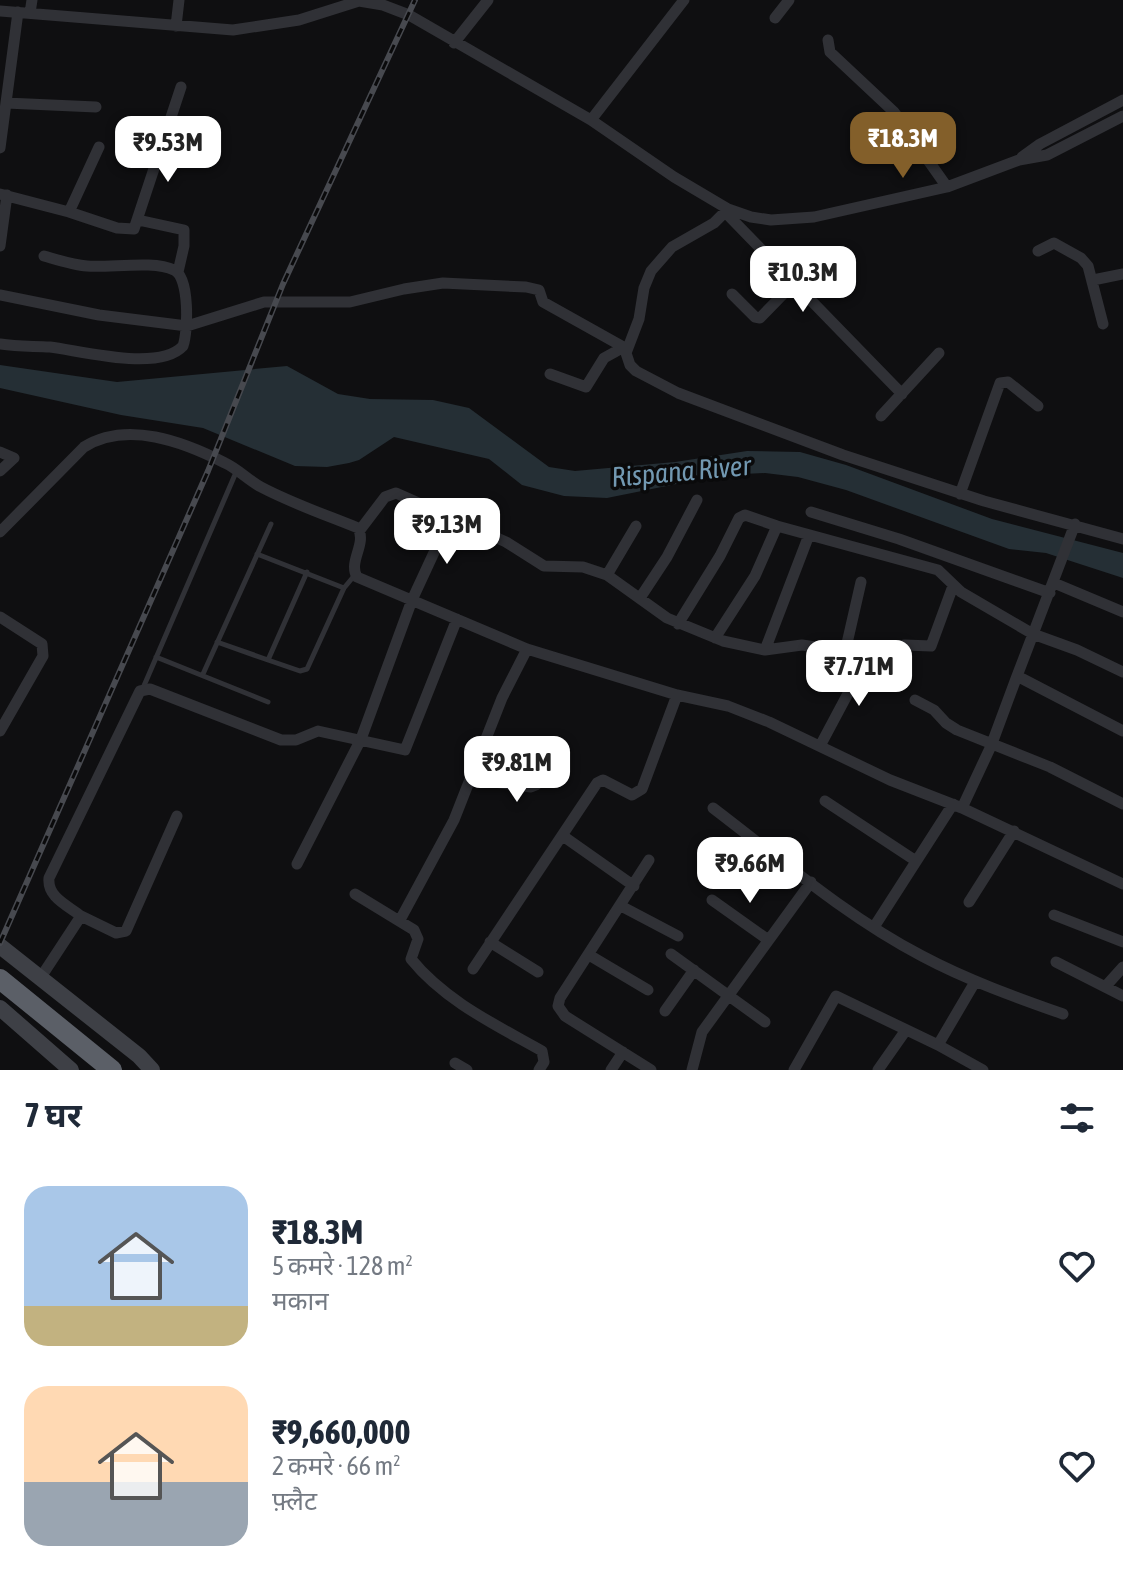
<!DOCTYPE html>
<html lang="hi">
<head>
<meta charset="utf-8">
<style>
  :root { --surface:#fff; --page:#f2f2f3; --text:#1f2937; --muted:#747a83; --accent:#835f2a }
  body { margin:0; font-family:"Asap Condensed","Noto Sans Devanagari",sans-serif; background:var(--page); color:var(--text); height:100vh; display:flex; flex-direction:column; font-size:30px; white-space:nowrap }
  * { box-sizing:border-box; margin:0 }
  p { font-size:26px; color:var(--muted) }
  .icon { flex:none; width:44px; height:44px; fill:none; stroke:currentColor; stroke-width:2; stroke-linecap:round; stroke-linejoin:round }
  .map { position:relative; height:1070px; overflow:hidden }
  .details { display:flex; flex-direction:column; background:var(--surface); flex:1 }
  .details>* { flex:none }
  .price { position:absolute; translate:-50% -68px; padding:0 18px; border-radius:16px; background:#fff; color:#222; font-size:26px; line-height:52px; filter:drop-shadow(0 2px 4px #0008) }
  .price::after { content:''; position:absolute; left:50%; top:48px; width:24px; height:18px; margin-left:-12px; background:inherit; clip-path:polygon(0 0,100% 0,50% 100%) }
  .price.selected { background:var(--accent); color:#fff }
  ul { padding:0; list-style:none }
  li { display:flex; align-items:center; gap:24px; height:200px; padding:0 24px }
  li span { display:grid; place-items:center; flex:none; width:224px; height:160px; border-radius:24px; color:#555 }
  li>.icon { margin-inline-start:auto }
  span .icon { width:96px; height:96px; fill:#fffc; stroke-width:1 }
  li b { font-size:34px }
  h2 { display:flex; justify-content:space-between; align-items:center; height:96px; padding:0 24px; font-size:34px }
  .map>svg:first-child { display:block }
</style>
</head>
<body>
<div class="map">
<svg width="1123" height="1070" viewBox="0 0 1123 1070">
  <rect width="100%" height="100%" fill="#0f0f11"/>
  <!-- water -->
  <path fill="#252f35" d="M0,365L117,382L287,366L338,394L370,399L433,400L469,408L549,467L575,471L675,462L747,451L800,452L846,465L992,519L1123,553V578L1046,553L1009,549L846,490L798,477L765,473L721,475L607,498L564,496L522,485L489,459L394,437L359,460L349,463L327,467L295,466L203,428L121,415L0,388Z"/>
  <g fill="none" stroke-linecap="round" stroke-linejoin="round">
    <!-- lane -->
    <path stroke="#303136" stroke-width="5" d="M257,554L344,588
      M217,642L268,660L307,572
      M156,657L268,702
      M268,660L300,671L307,669L344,588L354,576
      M203,674L271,524
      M143,688L237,470"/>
    <!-- street -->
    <path stroke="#303136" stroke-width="11" d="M0,11L233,30L299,20L359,1L383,5L409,15L591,120L674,177L728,209L751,217L771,220L814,217L947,187L1019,160L1047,155L1123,116
      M30,13L32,0
      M775,18L789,0
      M176,26L179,0
      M828,40L830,52L894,112L947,187
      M454,43L488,0
      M6,103L96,107
      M591,120L684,0
      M0,148L18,12
      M1022,157L1040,144L1123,100
      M0,194L69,212L99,147
      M728,209L714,223L672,247L651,271L644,288L639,319L626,353L630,365L636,371L678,393L843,455L984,501L1123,539
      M69,212L117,228L134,229L181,87
      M725,212L902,394
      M138,220L184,230V246L178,272
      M0,246L7,195
      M1038,251L1054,243L1081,258L1088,266L1103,324
      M1093,280L1123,274
      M732,294L755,317L760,318L795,282
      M0,295L99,315L187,326L264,302H350L404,289L443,283L526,287L539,290L543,302L627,349
      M0,344C17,347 33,346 50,347C82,351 159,372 183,346C188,332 190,277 174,270C154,260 110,268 87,266C73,265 58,260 44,256
      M550,374L586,387L604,358L624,347
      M881,416L939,353
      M0,452L14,458L0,471
      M960,494L1000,383L1008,382L1038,406
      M811,512L899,539L1050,593
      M1075,524L1017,676L1123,731
      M360,530L385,497L396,493L506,542L544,566L583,567L607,575L667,618L723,641L765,650L802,645L862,654L905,645L931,646L953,586
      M0,532L84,447C127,420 184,442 225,463C238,469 248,480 261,487C291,503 326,515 358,528C367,544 348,561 357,577L527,649L677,695L728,706L769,722L890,780L962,808L1123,884
      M607,575L636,526
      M1054,583L1123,612
      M640,598L667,557L697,500
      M0,617L42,644L43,656L0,731
      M678,624L720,556L739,518L745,515L777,526L938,570L961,592L1033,634L1077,650L1123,672
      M715,638L755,576L777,526
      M765,650L809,535
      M845,652L861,582
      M915,700L934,710L946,723L957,730L1050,767L1123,804
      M820,746L869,654
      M472,779L531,787L536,785L546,774
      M825,801L916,861
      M713,808C780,859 847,917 922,956C967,980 1015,997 1063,1014
      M962,808L991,746L1017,676
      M563,836L634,886
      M649,860L560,998L558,1006L565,1016L651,1070
      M297,864L361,739L412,600L450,518
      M355,894L414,930L418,939L411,959C445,1001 496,1025 542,1051L544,1062L539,1070
      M712,900L767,939
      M969,902L1014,831
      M621,906L678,936
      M1054,915L1123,942
      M81,916L116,933L126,931L177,816
      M400,920L454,820L502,698L527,649
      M874,927L953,804
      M490,942L538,972
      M671,954L765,1022
      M589,955L648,990
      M1056,962L1123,996
      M473,969L597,783L603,780L632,795L642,789L677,695
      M41,977L81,916C67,905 47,897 49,878L140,691L150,689L281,740H296L318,731L405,750L457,619
      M1105,987L1123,967
      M665,1011L694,970
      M938,1045L983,1070
      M455,1063L467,1070
      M611,1070L623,1052
      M692,1070L702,1032L811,882
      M794,1070L836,996L938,1045L975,982
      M878,1070L906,1030"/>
    <!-- secondary -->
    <path stroke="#3e4046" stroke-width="16" d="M0,946L139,1056L152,1070
      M0,1008L71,1070"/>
    <!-- highway -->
    <path stroke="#5b5f67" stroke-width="20" d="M0,979L112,1070"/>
    <defs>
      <path id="rail" d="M0,943L208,471L283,284L415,0"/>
    </defs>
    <!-- rail casing -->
    <use href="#rail" stroke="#47494f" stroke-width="6"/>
    <!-- rail -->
    <use href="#rail" stroke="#0a0a0b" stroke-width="3" stroke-dasharray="9" stroke-linecap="butt"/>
  </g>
  <g text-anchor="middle" stroke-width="7" stroke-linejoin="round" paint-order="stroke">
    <!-- water labels -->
    <g font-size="28" font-style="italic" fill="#7298b1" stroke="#0a0a0b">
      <text transform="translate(681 471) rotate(-5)" y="10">Rispana River</text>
    </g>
  </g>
</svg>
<b class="price selected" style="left:903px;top:180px">₹18.3M</b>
<b class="price" style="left:168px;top:184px">₹9.53M</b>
<b class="price" style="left:803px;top:314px">₹10.3M</b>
<b class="price" style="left:447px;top:566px">₹9.13M</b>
<b class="price" style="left:859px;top:708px">₹7.71M</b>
<b class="price" style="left:517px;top:804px">₹9.81M</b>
<b class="price" style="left:750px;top:905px">₹9.66M</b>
</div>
<section class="details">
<h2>7 घर<svg class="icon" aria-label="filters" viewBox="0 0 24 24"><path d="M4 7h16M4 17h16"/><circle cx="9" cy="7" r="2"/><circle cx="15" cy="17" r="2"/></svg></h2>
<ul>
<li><span style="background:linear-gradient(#a9c7e8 75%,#c2b280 0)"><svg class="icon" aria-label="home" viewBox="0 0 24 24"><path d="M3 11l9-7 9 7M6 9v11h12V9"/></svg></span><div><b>₹18.3M</b><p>5 कमरे · 128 m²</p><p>मकान</p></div><svg class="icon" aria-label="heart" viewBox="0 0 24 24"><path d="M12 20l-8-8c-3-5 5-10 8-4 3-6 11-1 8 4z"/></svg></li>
<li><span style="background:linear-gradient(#ffd9b3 60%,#9aa5b1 0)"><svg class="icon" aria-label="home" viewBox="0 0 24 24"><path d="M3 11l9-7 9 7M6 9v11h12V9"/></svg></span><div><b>₹9,660,000</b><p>2 कमरे · 66 m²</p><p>फ़्लैट</p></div><svg class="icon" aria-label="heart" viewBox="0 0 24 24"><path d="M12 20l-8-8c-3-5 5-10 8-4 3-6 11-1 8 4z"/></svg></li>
</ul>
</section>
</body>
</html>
